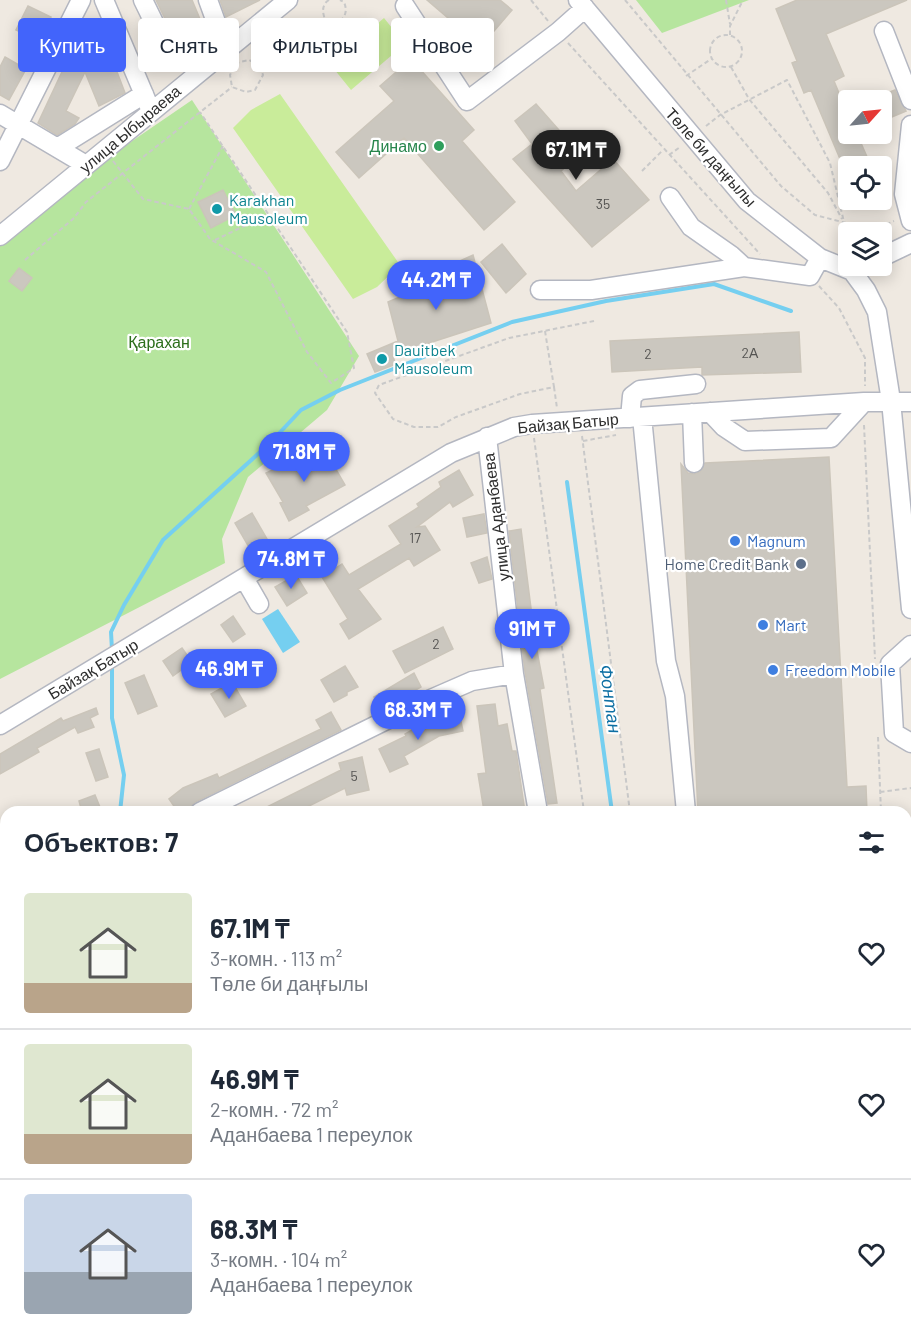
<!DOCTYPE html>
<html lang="ru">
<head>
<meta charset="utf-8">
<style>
  :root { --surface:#fff; --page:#f2f2f3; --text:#1f2937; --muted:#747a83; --line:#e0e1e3; --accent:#4264fb }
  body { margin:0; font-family:Barlow,sans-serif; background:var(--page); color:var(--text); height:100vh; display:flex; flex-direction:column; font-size:22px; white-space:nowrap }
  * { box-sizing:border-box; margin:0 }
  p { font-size:20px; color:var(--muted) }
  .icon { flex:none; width:33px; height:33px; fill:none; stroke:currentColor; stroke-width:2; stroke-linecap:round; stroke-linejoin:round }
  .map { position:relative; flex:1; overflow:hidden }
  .side { position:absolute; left:0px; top:806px; width:912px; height:536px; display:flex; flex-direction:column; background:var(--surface); border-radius:18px 18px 0 0; box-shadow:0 3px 15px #0003 }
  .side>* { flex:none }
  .top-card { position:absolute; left:18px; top:18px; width:600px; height:54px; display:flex; gap:12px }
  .needle { width:39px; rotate:63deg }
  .controls { position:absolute; left:838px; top:90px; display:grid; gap:12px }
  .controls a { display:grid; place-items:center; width:54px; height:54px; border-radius:6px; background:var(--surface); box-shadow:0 3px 15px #0003; font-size:30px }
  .price { position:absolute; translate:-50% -51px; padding:0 14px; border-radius:21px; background:var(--accent); color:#fff; font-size:20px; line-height:39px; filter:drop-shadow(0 2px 3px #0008) }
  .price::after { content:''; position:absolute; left:50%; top:36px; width:18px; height:14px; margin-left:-9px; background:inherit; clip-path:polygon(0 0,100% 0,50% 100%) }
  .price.selected { background:#222; color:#fff }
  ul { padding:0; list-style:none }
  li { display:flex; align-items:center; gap:18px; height:150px; padding:0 24px }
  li+li { border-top:2px solid var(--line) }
  li span { display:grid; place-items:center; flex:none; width:168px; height:120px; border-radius:6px; color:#555 }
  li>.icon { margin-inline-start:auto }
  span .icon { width:72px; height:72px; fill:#fffc; stroke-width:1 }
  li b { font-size:26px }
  h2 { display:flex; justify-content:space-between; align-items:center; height:72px; padding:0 24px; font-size:26px }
  .tag { padding:0 21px; border-radius:6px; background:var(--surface); box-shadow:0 3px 15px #0003; font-size:21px; line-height:54px }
  .tag.selected { background:var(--accent); color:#fff }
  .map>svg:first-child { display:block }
</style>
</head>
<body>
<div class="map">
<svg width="911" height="1340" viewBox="0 0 911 1340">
  <rect width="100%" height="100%" fill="#efe9e1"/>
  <!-- green -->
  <path fill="#b6e59e" d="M636,0H749L662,33Z
    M192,100L359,356L327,410L248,477L222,539L225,563L0,679V243L100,163Z"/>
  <!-- pitch -->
  <path fill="#c9ec9a" d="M384,18L405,44L351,90L330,64Z
    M280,94L400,265L377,287L353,299L233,128L251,110Z"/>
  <!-- water -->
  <path fill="#75cff0" d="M278,609L300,642L283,653L262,619Z"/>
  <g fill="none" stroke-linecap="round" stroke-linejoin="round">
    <!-- stream -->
    <path stroke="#75cff0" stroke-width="4" d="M567,482L612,812
      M112,650L111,632L124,605L163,540L270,443L301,410L340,390L512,322L606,301L714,284L791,311
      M112,664V718L124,775L120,812"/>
  </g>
  <!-- building -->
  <path fill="#cbc7bf" stroke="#cbc5ba" stroke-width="1.5" d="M156,0H192L200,19L171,31Z
    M220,0H260L226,17Z
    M427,0H500L512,10L477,51L458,34L462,30Z
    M797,0H907L826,34L844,76L834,81L846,110L849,109V134H857L871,166H843L811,90L804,93L792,63L797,61L776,9Z
    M28,6L51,17L39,41L16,30Z
    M98,22L125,93L99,106L85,72L66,111L79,118L75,124L57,135L38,123L85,23Z
    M5,57L26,69L9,100L0,95V67Z
    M411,59L474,130L462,141L515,202L484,230L404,138L359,178L336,152L394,101L380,86Z
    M895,90L906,111L882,121V95Z
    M536,104L580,154L561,171L576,191L613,159L649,200L592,247L513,159L532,144L515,121Z
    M223,190L236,215L211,228L198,202Z
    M502,244L526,274L506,293L481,262Z
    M473,255L491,323L392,355L396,364L375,372L367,354L398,341L388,302L407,294L422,278Z
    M19,268L32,278L22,291L9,281Z
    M799,332L801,372L702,375V367L612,372L610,341Z
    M317,449L327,469L334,466L345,485L306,506L309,510L289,521L280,503L283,502L266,473Z
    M829,457L847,787L866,786L867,812H698L681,464L688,473L694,474L700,472L705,463Z
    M459,470L473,495L453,507L450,502L417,527L425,526L440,550L414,566L409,558L358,589L381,619L349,639L340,624L348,619L322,577L342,564L349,575L401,544L389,526L419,507L417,504L441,487L439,482Z
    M252,513L267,539L250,549L235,523Z
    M484,514L487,533L467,537L463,518Z
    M521,529L535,640L544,688L540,689L557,803L548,804L525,672L509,531Z
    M487,557L492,579L479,583L471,563Z
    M296,575L307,593L287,606L275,587Z
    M233,616L245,634L233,642L221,625Z
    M443,627L453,649L405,673L393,651Z
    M182,648L192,662L173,676L163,661Z
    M345,666L358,687L347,692V695L334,702L321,680Z
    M414,673L421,687L381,710L374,697Z
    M144,675L157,706L138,714L125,683Z
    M232,682L246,706L225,717L211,694Z
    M495,704L498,726L507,724L512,751H516L525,812H498V808L484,811L478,774L486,773L477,706Z
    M96,708L98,714L90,718L94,727L78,733L75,727L37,748L39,752L0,774V754L61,718L63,721Z
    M331,712L341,730L195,802L187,812H178L169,799L183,788L217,774L219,778L321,729L316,720Z
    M460,717L463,731L439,736L404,756L408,764L390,772L379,749L406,736L405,734L428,721Z
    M99,749L108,777L96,781L86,753Z
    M362,757L369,790L347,795L345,788L297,812H257L341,770L339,763Z
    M95,795L102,812H82L79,801Z"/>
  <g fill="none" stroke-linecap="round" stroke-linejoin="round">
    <defs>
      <path id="minor" d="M104,0L151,111
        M143,0L165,45L170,46L213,27L216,22L208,0
        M578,0L747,201L820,258L852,271L866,290L877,312L891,401L911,609
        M405,6L467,101L558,32L585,8
        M884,31L911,100
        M0,114L86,165
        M911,125L904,194L911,221
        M59,147L144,94
        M0,161L81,0
        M670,197L691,227L731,255L744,267
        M0,236L288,0
        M882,257L911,243
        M540,290H591L744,267L810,276L820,258
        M710,412L724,427L745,441L831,438L864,402
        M692,413L694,463
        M642,417L666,661L675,696L686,812
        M630,418L632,396L640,390L696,384
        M487,437L514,674L538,812
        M244,578L259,604
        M911,645L890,664L894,733L911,743
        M0,725L451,453L514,427L532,424L864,402H911
        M200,812L417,705L472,681L514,674
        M0,946L6,942
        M0,969L6,976
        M906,970H911
        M906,1067L911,1066
        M906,1217L911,1205
        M0,1221L6,1234
        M906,1249L911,1261
        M144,1340L152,1335
        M325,1340L342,1335
        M569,1340L577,1335"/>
    </defs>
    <!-- minor casing -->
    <use href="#minor" stroke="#b4b7c1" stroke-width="21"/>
    <!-- path -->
    <path stroke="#c9c9c9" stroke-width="2" stroke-dasharray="4.5 3" stroke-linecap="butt" d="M329,0C322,4 322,12 325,19L337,23C345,18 348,12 344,2L340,0
      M531,0L548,21
      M625,0L781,186L815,215L850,224L885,225L894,221
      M726,0L730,24
      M710 51a16 16 0 1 1 32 0a16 16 0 1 1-32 0Z
      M730,35V26L743,0
      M568,43L760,254
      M260,66L263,75L255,90L246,92L232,87L230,75L236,63L249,60L260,66L325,19
      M731,67L749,99L828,193L842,219
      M686,76L711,59
      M706,126L720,115L787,80L830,163L844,222
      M669,155L680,147
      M113,161L143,199L189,209L210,239L266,272L307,352L331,383L354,368L347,332L200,112
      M642,171L663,150
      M189,209L223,146
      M215,240L269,214
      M25,260L74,218L86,202L232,87
      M819,286L839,308L865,358V386
      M545,331L554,387L520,394L456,417L438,427H414L393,419L375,393L379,385L509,338L594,321
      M554,387L557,408
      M864,425L875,659
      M582,436L630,812
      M534,438L584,812
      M583,441L616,435
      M878,737L881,812
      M880,792L911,788
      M906,1084L911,1086
      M906,1116L911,1113
      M716,1335V1340
      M784,1335V1340
      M839,1335V1340
      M900,1335L911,1339
      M660,1340L683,1335"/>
    <!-- minor -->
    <use href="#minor" stroke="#fff" stroke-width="18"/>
  </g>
  <!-- markers -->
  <circle fill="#2e9e5b" stroke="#fff" stroke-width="2" cx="439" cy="146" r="6"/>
  <g fill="#0f9aa8" stroke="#fff" stroke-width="2">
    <circle cx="217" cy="209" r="6"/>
    <circle cx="382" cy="359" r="6"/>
  </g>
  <g fill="#3f7fe0" stroke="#fff" stroke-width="2">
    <circle cx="735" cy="541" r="6"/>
    <circle cx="763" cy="625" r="6"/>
    <circle cx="773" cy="670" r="6"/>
  </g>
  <circle fill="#5c6f8a" stroke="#fff" stroke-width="2" cx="801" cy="564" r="6"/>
  <g text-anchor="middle" stroke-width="4.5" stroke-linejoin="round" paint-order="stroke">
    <!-- number labels -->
    <g font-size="14" fill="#555452">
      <text x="603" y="209">35</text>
      <text x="750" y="358">2А</text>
      <text x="648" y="359">2</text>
      <text x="415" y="543">17</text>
      <text x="436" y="649">2</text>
      <text x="354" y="781">5</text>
    </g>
    <!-- street labels -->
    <g font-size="16" fill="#2e2e2e" stroke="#fff">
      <text transform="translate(130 129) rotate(-40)" y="6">улица Ыбыраева</text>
      <text transform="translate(711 157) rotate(48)" y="6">Төле би даңғылы</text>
      <text transform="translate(568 423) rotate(-5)" y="6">Байзақ Батыр</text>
      <text transform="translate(496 517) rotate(-97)" y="6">улица Аданбаева</text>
      <text transform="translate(93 669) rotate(-31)" y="6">Байзақ Батыр</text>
    </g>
    <!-- leisure labels -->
    <g font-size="16" fill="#27864d" stroke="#fff" text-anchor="end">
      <text x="427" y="152">Динамо</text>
    </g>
    <!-- culture labels -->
    <g font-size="16" fill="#0d838f" stroke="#fff" text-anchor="start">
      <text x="229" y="206">Karakhan<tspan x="229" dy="18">Mausoleum</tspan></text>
      <text x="394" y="356">Dauitbek<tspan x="394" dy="18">Mausoleum</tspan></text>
    </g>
    <!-- park labels -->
    <g font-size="16" fill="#2c6e1b" stroke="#fff">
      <text x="159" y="348">Қарахан</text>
    </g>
    <!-- shop labels -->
    <g font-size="16" fill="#366cbe" stroke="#fff" text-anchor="start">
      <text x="747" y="547">Magnum</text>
      <text x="775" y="631">Mart</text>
      <text x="785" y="676">Freedom Mobile</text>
    </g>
    <!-- service labels -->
    <g font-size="16" fill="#4e5e75" stroke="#fff" text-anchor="end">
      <text x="789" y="570">Home Credit Bank</text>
    </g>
    <!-- water labels -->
    <g font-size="18" font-style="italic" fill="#0d6fa3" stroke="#fff">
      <text transform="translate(610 699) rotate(82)" y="6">Фонтан</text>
    </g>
  </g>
</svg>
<div class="controls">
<a><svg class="needle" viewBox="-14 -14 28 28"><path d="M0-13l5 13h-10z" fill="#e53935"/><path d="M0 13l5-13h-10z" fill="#747a83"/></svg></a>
<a><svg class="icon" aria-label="locate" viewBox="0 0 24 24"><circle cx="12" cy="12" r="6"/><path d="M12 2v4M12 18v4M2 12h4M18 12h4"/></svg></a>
<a><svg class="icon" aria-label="layers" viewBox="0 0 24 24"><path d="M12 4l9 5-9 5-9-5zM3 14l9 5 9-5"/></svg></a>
</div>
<b class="price selected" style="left:576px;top:181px">67.1M ₸</b>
<b class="price" style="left:436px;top:311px">44.2M ₸</b>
<b class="price" style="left:304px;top:483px">71.8M ₸</b>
<b class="price" style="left:291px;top:590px">74.8M ₸</b>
<b class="price" style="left:532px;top:660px">91M ₸</b>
<b class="price" style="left:229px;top:700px">46.9M ₸</b>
<b class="price" style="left:418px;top:741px">68.3M ₸</b>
<div class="top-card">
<a class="tag selected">Купить</a>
<a class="tag">Снять</a>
<a class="tag">Фильтры</a>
<a class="tag">Новое</a>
</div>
<section class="side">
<h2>Объектов: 7<svg class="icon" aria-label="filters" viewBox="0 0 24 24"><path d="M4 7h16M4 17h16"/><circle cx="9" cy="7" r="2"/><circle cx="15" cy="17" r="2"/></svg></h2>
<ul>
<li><span style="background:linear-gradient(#dfe7d0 75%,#b9a48a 0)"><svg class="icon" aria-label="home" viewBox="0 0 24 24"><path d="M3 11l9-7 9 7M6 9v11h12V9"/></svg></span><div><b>67.1M ₸</b><p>3-комн. · 113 m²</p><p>Төле би даңғылы</p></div><svg class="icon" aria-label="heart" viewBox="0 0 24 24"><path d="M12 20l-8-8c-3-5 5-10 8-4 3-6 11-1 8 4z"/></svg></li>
<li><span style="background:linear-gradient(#dfe7d0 75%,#b9a48a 0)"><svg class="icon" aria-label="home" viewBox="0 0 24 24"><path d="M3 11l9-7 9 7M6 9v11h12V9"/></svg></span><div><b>46.9M ₸</b><p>2-комн. · 72 m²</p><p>Аданбаева 1 переулок</p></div><svg class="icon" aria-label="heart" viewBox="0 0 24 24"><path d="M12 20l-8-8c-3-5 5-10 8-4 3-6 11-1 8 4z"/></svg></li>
<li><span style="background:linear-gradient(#c9d6e8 65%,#9aa5b1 0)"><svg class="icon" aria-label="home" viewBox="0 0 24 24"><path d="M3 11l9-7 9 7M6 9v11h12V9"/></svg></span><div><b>68.3M ₸</b><p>3-комн. · 104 m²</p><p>Аданбаева 1 переулок</p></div><svg class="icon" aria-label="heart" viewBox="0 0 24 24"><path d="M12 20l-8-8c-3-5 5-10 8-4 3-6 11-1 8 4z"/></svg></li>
</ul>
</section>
</div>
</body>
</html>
